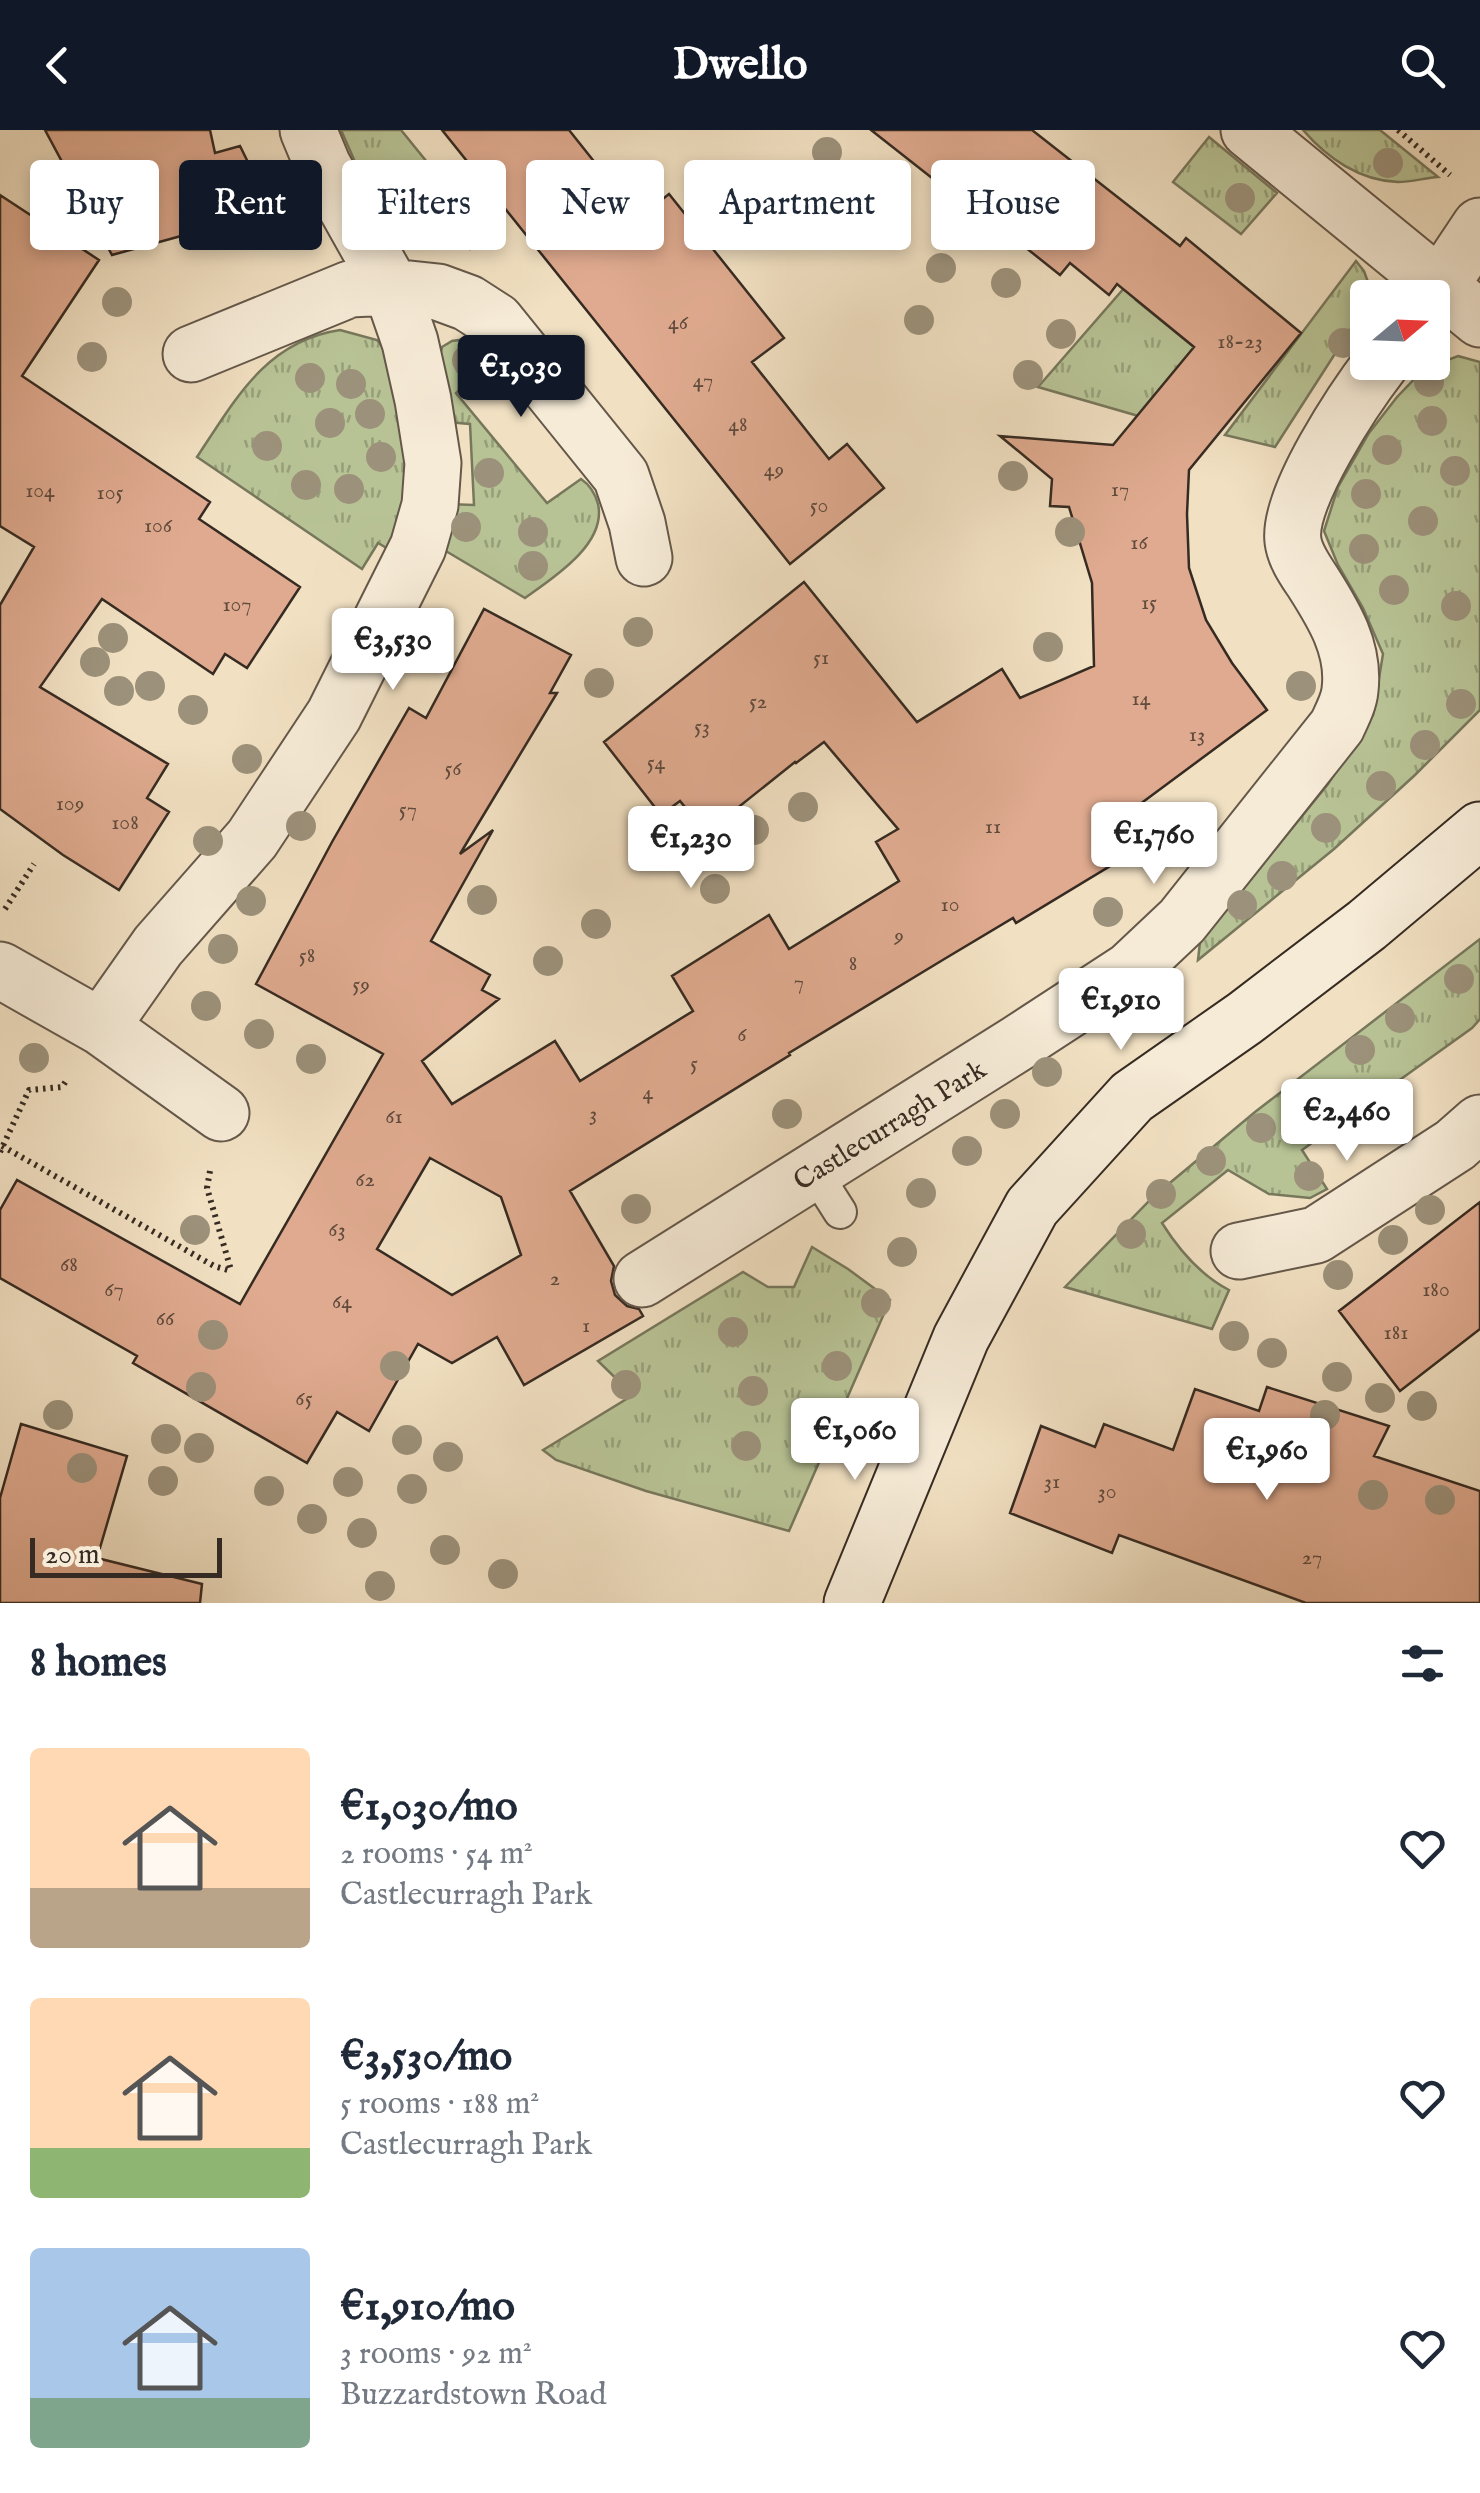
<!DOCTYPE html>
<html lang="en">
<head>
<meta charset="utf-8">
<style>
  :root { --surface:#fff; --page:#f2f2f3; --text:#1f2937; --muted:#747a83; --accent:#111827 }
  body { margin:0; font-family:"IM FELL English",serif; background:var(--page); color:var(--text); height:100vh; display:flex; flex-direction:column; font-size:38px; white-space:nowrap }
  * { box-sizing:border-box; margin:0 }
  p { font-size:32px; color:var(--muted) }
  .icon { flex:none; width:55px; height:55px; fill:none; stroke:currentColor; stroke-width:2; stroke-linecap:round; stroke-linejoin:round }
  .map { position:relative; height:1473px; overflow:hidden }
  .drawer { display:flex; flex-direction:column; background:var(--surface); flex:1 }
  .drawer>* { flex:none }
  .banner { position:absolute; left:30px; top:30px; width:1420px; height:90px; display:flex; gap:20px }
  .needle { width:65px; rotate:71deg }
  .controls { position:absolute; left:1350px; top:150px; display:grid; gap:20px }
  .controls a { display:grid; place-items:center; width:100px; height:100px; border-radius:10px; background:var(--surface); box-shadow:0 5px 15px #0003; font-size:50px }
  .scale { position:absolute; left:30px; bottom:25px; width:192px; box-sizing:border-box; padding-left:10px; border:5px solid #362b22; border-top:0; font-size:28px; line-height:35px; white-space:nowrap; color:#362b22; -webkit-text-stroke:8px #f6ebd7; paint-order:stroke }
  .price { position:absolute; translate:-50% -85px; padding:0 22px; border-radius:10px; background:#fff; color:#222; font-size:32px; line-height:65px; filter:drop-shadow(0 2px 5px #0008) }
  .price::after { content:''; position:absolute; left:50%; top:60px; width:30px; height:22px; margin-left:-15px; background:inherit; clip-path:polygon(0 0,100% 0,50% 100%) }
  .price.selected { background:var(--accent); color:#fff }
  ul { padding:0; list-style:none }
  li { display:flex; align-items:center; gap:30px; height:250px; padding:0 30px }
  li span { display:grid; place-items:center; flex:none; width:280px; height:200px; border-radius:10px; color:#555 }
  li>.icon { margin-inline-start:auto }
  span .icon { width:120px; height:120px; fill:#fffc; stroke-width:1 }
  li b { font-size:42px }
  h2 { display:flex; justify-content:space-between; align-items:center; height:120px; padding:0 30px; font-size:42px }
  .chip { padding:0 35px; border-radius:10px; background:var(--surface); box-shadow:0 5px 15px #0003; font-size:35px; line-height:90px }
  .chip.selected { background:var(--accent); color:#fff }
  header { display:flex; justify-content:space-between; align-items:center; height:130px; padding:0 30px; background:var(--accent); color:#fff; font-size:45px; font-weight:700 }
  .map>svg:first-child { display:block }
</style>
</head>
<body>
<header><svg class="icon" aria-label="back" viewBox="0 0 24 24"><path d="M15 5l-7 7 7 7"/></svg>Dwello<svg class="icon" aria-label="search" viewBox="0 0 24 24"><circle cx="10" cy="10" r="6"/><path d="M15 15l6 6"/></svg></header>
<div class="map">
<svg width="1480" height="1473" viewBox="0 0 1480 1473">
  <defs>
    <pattern id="grass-tufts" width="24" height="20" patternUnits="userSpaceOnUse" patternTransform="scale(2.5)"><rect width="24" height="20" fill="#b8c395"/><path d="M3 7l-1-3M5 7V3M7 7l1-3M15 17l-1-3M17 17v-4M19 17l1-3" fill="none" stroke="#969f79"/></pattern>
  </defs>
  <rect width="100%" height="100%" fill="#f1e0c2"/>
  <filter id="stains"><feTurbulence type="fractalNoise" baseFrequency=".002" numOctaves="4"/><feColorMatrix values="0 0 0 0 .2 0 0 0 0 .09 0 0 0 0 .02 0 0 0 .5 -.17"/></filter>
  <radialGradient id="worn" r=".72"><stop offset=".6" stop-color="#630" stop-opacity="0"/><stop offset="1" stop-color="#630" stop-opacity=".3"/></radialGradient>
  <!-- grass -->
  <path fill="url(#grass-tufts)" stroke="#77775c" stroke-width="2.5" d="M341,0H401L487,106L470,119C454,100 438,71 412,66C393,62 386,67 366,57Z
    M1303,0H1380L1438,47C1425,48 1411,52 1398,52C1360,51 1327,28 1303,0Z
    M1209,7L1277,63L1241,104L1173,52Z
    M1159,118L1170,128L1136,170L1194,217V302L1038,257Z
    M1356,131L1364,141L1373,166L1368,168L1367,174L1275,317L1225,305Z
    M340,200L377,210L397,235L412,349L395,423L378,413L362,439L197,327C235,270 266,211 340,200Z
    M466,209L477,213L492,230L456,263L547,373L581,349C590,355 595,363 598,374C607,414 553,448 525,468L434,414L447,374L474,375L470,294L447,292L439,231L442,217L452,211Z
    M1458,226L1480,232V580L1415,645L1334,719L1198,830L1200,812L1328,654L1373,585L1383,524L1363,478L1338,435L1324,401L1338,357L1369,303L1397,267L1424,239Z
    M1480,809V889L1472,898L1302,1020L1327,1059L1310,1068L1269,1064L1228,1040L1162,1093C1179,1120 1200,1145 1229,1160L1212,1199L1065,1157L1153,1067L1255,982Z
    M812,1117L848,1139L890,1170L789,1401L646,1361L556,1330L543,1320L633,1265L598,1231L743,1142L768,1157H794Z"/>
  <!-- building -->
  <path fill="#dfaa8f" stroke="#362b22" stroke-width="2.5" fill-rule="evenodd" d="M45,0H210L215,23L240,16L272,81L112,125Z
    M442,0H569L639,88L669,64L784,208L752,232L829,329L847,314L884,358L790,434Z
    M871,0H1032L1180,116L1186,108L1301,203L1189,340L1187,384L1189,438L1206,490L1232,533L1267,580L1128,683L1137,697L1110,714L1120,730L1016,793L1013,788L946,828L789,923L790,925L570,1061L614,1136L611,1151L615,1165L627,1176L639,1179L643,1186L524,1255L497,1207L452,1233L418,1214L369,1301L337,1282L307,1333L133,1233L137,1226L0,1148V1080L17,1050L240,1174L383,924L256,854L332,712L409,578L426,588L484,479L571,525L550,563H557L460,724L493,700L431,811L490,845L482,860L499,869L422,931L452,974L555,911L580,951L693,881L672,846L769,785L789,819L899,751L876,712L898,699L824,612L796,633L795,632L706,703L680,671L661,685L604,612L804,452L917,592L1002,539L1020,568L1094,536L1092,453L1069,377L1050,376L1052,349L1000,306L1113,315L1194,217L1117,154L1109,165L1070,133L1060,145L1000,97L998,100ZM430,1028L501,1067L521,1125L452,1165L377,1119Z
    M0,65L99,130L22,246L210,372L199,389L300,457L247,538L225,524L213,544L102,469L40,557L168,634L147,668L169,682L119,760L63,725L0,679V475L34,417L0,396Z
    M1480,1072V1199L1400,1261L1339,1181Z
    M1267,1257L1389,1296L1374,1326L1480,1361V1473H1306L1119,1405L1112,1423L1010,1383L1041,1296L1095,1317L1104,1294L1173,1320L1195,1259L1259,1281Z
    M21,1294L127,1326L97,1428L202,1454L200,1473H0V1368Z"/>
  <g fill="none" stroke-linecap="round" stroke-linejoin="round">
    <defs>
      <path id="lane" d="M814,1041L840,1082"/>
      <path id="street" d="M1249,0L1480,189
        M1432,168L1480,96
        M191,224L350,159L391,157L438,162L468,173L496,191L621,346L637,393L644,428
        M0,840L101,897L221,983
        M101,897L158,816L252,709L334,585L418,417L430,375L433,333L423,270L410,212L391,157L323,36L308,0
        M1239,1121L1316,1105L1455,1015L1480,993
        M642,1149L1018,913L1130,840L1182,791L1337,596C1342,585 1349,572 1350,560C1355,519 1334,485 1313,452C1305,440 1295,426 1293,411C1287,368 1355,267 1382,232"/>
      <path id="secondary" d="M852,1473L961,1208L1032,1077L1132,967L1245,888L1367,795L1480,700"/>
    </defs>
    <!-- lane casing -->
    <use href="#lane" stroke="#65584a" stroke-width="36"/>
    <!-- street casing -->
    <use href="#street" stroke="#65584a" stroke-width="59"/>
    <!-- secondary casing -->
    <use href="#secondary" stroke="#362b22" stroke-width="59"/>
    <!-- path -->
    <path stroke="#362b22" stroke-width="6" stroke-dasharray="2.5 5" stroke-linecap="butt" d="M1398,0L1450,45
      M5,779L34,734
      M2,1016L214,1136L231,1141
      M0,1022L29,960L62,957L68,948
      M210,1041L207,1058L231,1140"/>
    <!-- lane -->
    <use href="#lane" stroke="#f6ebd7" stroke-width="32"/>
    <!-- street -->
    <use href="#street" stroke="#f6ebd7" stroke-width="55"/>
    <!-- secondary -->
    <use href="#secondary" stroke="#f6ebd7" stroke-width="55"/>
  </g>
  <!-- trees -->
  <g fill="#9c917a">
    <circle cx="827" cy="22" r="15"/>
    <circle cx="1388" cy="33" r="15"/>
    <circle cx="1240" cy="68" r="15"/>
    <circle cx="868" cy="71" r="15"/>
    <circle cx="807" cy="72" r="15"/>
    <circle cx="941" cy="138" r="15"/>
    <circle cx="1006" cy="153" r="15"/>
    <circle cx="117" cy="172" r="15"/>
    <circle cx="919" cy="190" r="15"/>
    <circle cx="1061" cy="204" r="15"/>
    <circle cx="1343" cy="213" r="15"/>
    <circle cx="92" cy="227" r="15"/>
    <circle cx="467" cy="230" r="15"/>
    <circle cx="1028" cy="245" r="15"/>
    <circle cx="310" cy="248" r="15"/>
    <circle cx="1429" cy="252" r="15"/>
    <circle cx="351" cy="254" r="15"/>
    <circle cx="370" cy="284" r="15"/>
    <circle cx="1432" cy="291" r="15"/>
    <circle cx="330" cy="293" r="15"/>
    <circle cx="267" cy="316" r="15"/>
    <circle cx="1387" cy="320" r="15"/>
    <circle cx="381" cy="327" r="15"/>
    <circle cx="1455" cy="341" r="15"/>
    <circle cx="489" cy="343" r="15"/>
    <circle cx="1013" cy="346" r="15"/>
    <circle cx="306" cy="355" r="15"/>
    <circle cx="349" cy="359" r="15"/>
    <circle cx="1366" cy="364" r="15"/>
    <circle cx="1423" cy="391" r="15"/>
    <circle cx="466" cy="397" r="15"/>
    <circle cx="533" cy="402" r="15"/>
    <circle cx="1070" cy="402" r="15"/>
    <circle cx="1364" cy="419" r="15"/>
    <circle cx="533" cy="436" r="15"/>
    <circle cx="1394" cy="460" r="15"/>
    <circle cx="1456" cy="476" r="15"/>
    <circle cx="638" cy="502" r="15"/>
    <circle cx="113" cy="508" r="15"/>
    <circle cx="1048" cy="517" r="15"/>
    <circle cx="95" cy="532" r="15"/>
    <circle cx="599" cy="553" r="15"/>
    <circle cx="150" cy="556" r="15"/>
    <circle cx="1301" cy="556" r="15"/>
    <circle cx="119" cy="561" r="15"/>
    <circle cx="1461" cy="574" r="15"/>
    <circle cx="193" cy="580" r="15"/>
    <circle cx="1425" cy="615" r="15"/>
    <circle cx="247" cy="629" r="15"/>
    <circle cx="1381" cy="656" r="15"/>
    <circle cx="803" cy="677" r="15"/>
    <circle cx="301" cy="696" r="15"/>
    <circle cx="1326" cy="698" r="15"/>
    <circle cx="754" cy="700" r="15"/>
    <circle cx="208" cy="711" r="15"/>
    <circle cx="1282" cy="746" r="15"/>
    <circle cx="715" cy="759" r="15"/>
    <circle cx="482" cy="770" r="15"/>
    <circle cx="251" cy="771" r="15"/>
    <circle cx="1242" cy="775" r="15"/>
    <circle cx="1108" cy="782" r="15"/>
    <circle cx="596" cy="794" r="15"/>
    <circle cx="223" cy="819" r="15"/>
    <circle cx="548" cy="831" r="15"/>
    <circle cx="1459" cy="849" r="15"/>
    <circle cx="206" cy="876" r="15"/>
    <circle cx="1400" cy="888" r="15"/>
    <circle cx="259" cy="904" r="15"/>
    <circle cx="1360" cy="920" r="15"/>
    <circle cx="34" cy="928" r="15"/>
    <circle cx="311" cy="929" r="15"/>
    <circle cx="1047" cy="942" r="15"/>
    <circle cx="1303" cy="971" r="15"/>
    <circle cx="787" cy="984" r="15"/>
    <circle cx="1005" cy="984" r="15"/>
    <circle cx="1261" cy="998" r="15"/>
    <circle cx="967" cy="1021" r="15"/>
    <circle cx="1211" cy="1031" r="15"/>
    <circle cx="1309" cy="1046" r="15"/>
    <circle cx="921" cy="1063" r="15"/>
    <circle cx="1161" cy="1064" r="15"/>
    <circle cx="636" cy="1079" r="15"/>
    <circle cx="1430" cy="1080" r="15"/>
    <circle cx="195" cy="1100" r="15"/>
    <circle cx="1131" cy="1104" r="15"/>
    <circle cx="1393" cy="1110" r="15"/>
    <circle cx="902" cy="1122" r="15"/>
    <circle cx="1338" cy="1145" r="15"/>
    <circle cx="876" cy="1173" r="15"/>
    <circle cx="733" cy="1202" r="15"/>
    <circle cx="213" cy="1205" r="15"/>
    <circle cx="1234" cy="1206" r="15"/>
    <circle cx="1272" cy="1223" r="15"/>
    <circle cx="395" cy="1236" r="15"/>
    <circle cx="837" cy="1236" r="15"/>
    <circle cx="1337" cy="1247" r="15"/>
    <circle cx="626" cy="1255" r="15"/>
    <circle cx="201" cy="1257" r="15"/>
    <circle cx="753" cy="1261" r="15"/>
    <circle cx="1380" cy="1268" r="15"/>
    <circle cx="1422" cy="1276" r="15"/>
    <circle cx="58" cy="1285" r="15"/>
    <circle cx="1325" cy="1285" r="15"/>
    <circle cx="166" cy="1309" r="15"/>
    <circle cx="407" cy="1310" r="15"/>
    <circle cx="746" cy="1316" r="15"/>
    <circle cx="199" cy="1318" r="15"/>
    <circle cx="448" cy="1327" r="15"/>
    <circle cx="82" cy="1338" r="15"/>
    <circle cx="163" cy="1351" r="15"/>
    <circle cx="348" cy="1352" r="15"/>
    <circle cx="412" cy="1359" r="15"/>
    <circle cx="269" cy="1361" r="15"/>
    <circle cx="1373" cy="1365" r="15"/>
    <circle cx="1440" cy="1370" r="15"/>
    <circle cx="312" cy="1389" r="15"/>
    <circle cx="362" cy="1403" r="15"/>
    <circle cx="445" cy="1420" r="15"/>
    <circle cx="503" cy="1444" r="15"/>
    <circle cx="380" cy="1456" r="15"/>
  </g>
  <g text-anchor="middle" stroke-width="8" stroke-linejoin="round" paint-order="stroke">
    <!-- number labels -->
    <g font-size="22" fill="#604b3d">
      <text x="678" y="199">46</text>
      <text x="1240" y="218">18-23</text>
      <text x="703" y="257">47</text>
      <text x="738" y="301">48</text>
      <text x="774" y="346">49</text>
      <text x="1120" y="366">17</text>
      <text x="40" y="367">104</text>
      <text x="110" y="369">105</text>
      <text x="819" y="382">50</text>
      <text x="158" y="402">106</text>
      <text x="1139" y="419">16</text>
      <text x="1149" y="479">15</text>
      <text x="237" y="481">107</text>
      <text x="821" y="534">51</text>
      <text x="1141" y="575">14</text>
      <text x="758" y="578">52</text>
      <text x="702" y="603">53</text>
      <text x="1197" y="611">13</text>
      <text x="656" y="639">54</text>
      <text x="453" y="645">56</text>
      <text x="70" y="680">109</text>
      <text x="408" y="686">57</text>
      <text x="125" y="699">108</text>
      <text x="993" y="703">11</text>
      <text x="950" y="781">10</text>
      <text x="899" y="812">9</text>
      <text x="307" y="832">58</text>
      <text x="853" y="840">8</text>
      <text x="799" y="859">7</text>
      <text x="361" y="861">59</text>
      <text x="742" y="911">6</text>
      <text x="694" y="940">5</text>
      <text x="648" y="969">4</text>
      <text x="593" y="990">3</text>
      <text x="394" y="993">61</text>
      <text x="365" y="1056">62</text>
      <text x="337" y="1106">63</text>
      <text x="69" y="1141">68</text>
      <text x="555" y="1155">2</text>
      <text x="114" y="1166">67</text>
      <text x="1436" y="1166">180</text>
      <text x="342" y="1178">64</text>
      <text x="165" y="1195">66</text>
      <text x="586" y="1202">1</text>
      <text x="1396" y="1209">181</text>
      <text x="304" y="1275">65</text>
      <text x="1052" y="1358">31</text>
      <text x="1107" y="1368">30</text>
      <text x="1312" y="1434">27</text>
    </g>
    <!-- street labels -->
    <g font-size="28" fill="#362b22" stroke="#f6ebd7">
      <text transform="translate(889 994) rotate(-32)" y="10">Castlecurragh Park</text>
    </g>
  </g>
  <rect width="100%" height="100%" filter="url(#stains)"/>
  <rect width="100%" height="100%" fill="url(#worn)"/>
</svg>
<div class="controls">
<a><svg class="needle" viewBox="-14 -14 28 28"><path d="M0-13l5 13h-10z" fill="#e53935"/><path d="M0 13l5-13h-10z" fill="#747a83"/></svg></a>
</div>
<div class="scale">20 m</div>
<b class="price selected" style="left:521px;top:290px">€1,030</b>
<b class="price" style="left:393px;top:563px">€3,530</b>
<b class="price" style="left:1154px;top:757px">€1,760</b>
<b class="price" style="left:691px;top:761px">€1,230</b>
<b class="price" style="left:1121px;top:923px">€1,910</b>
<b class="price" style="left:1347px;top:1034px">€2,460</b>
<b class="price" style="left:855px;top:1353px">€1,060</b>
<b class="price" style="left:1267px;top:1373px">€1,960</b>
<div class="banner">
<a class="chip">Buy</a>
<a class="chip selected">Rent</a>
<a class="chip">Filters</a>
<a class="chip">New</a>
<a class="chip">Apartment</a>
<a class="chip">House</a>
</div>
</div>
<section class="drawer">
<h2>8 homes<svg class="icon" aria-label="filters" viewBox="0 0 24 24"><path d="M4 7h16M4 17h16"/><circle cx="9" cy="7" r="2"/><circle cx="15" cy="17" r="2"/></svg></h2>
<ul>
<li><span style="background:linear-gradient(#ffd9b3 70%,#b9a48a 0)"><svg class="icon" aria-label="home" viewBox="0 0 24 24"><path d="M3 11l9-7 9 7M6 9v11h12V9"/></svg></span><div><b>€1,030/mo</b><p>2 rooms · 54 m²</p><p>Castlecurragh Park</p></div><svg class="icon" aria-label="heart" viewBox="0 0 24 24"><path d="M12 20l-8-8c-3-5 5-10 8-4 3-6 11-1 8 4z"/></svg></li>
<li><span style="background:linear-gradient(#ffd9b3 75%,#8fb573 0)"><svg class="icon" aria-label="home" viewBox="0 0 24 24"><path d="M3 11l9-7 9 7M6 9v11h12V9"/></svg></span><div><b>€3,530/mo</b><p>5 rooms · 188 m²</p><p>Castlecurragh Park</p></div><svg class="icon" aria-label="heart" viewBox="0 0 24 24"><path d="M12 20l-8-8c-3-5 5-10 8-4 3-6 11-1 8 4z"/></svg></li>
<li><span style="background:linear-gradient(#a9c7e8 75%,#7fa58c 0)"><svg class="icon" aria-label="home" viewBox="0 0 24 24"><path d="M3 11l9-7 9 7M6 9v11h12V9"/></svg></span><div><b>€1,910/mo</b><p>3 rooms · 92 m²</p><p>Buzzardstown Road</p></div><svg class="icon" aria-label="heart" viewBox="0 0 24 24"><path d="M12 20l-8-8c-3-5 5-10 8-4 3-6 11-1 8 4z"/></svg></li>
</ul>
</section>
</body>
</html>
